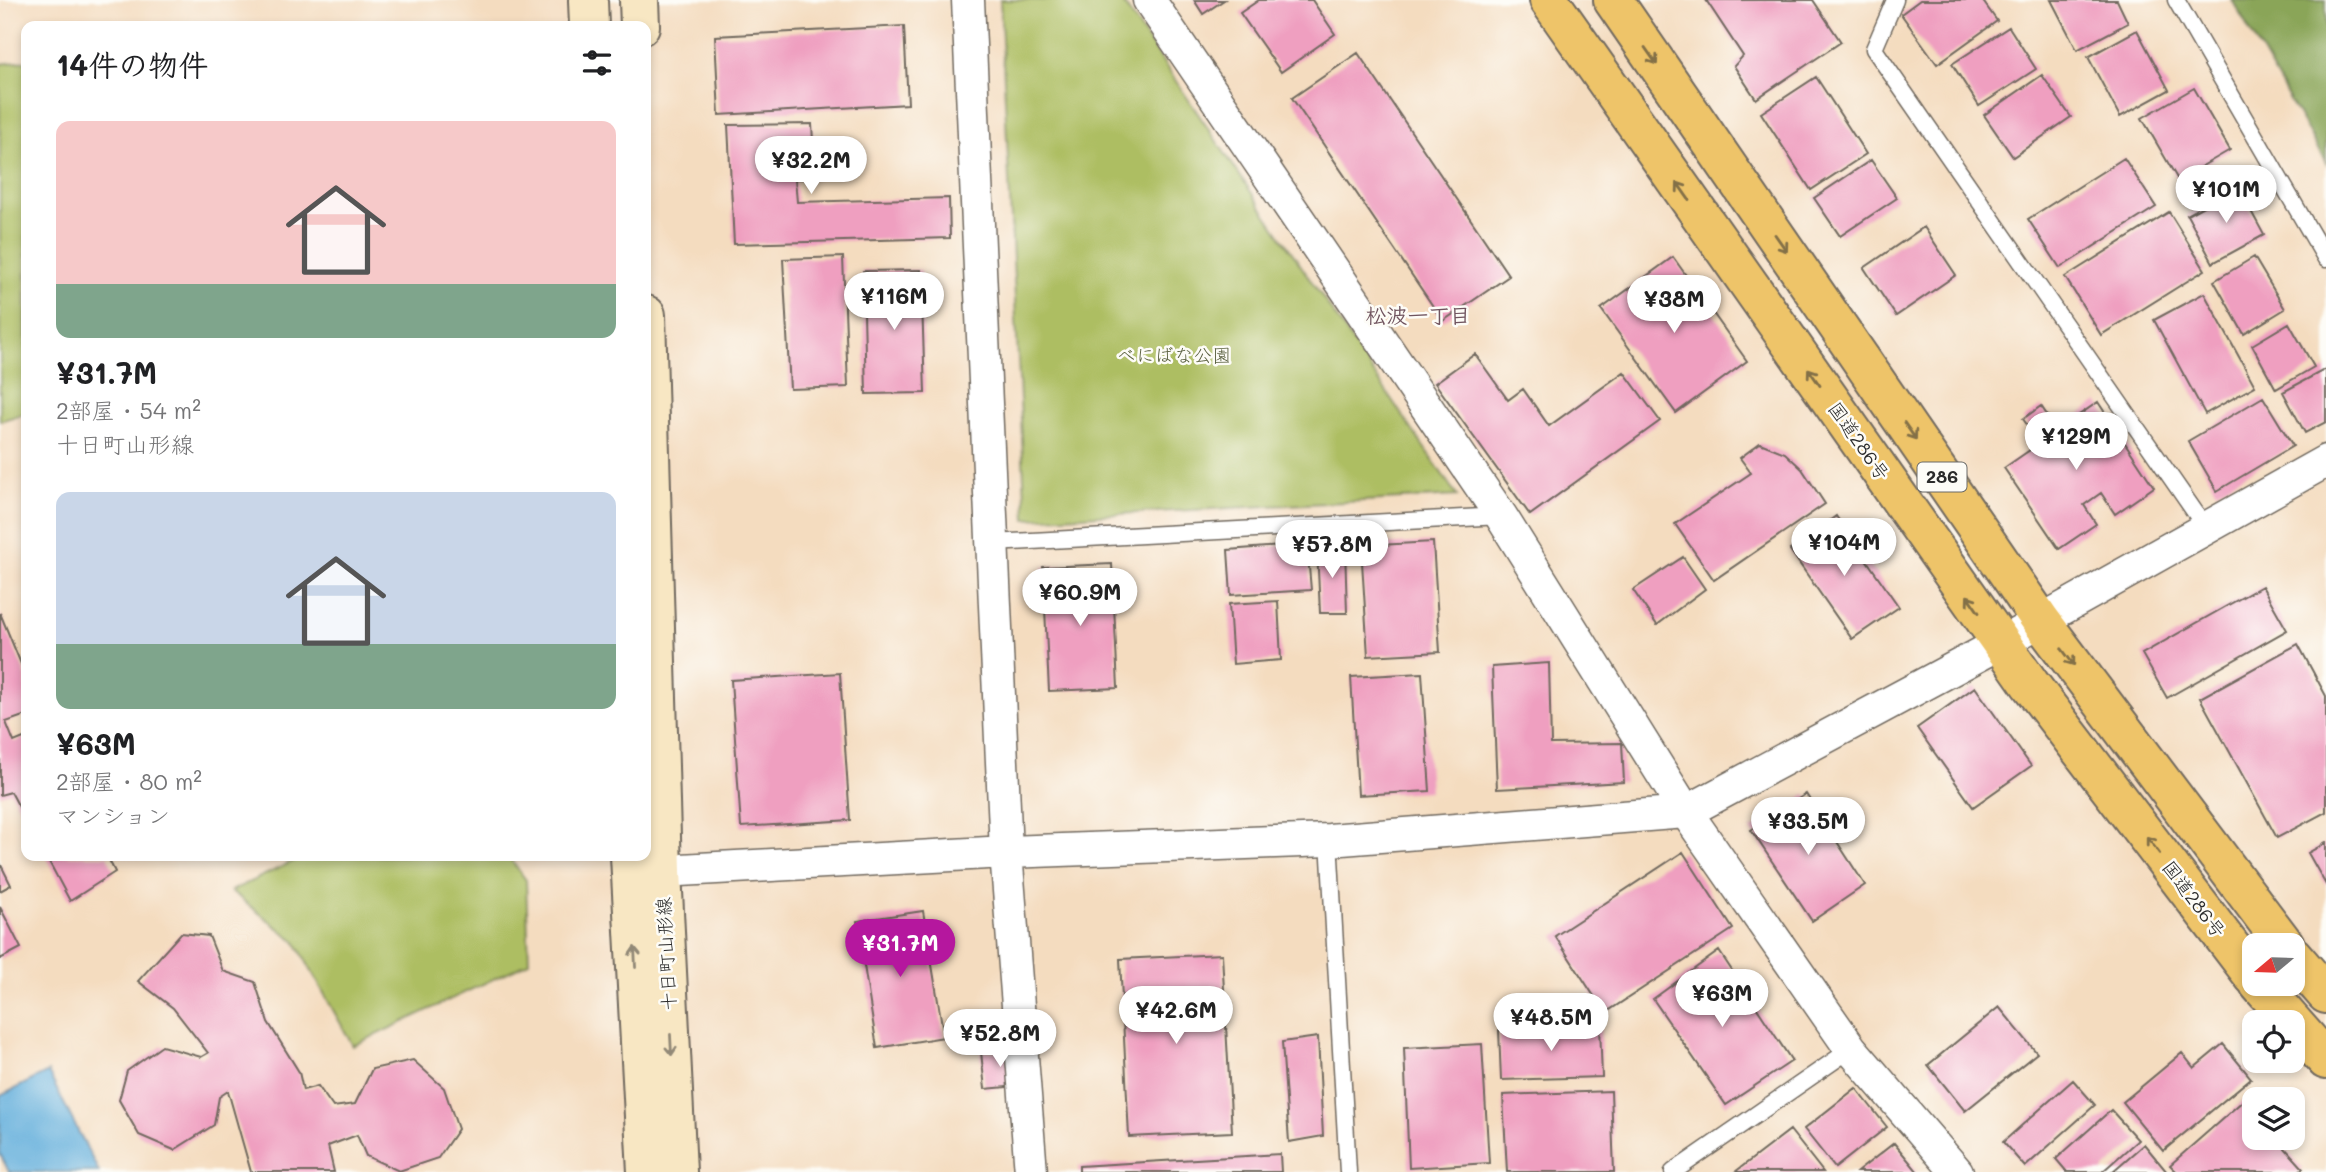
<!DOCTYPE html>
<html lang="ja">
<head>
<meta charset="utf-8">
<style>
  :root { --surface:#fff; --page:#f6f6f6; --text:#202124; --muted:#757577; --accent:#b5179e }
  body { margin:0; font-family:Mali,"Klee One",sans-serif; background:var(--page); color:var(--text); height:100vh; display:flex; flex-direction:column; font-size:26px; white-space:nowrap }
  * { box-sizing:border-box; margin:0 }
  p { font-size:23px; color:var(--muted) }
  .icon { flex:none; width:38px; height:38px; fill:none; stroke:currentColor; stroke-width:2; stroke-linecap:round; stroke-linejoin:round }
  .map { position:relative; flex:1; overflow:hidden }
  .drawer { position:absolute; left:21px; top:21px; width:630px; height:840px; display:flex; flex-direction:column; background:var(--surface); border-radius:14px; box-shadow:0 4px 10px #0003 }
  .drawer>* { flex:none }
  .needle { width:46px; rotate:251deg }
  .tools { position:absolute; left:2242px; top:933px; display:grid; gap:14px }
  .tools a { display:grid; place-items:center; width:63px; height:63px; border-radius:14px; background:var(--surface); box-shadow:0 4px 10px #0003; font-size:35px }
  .price { position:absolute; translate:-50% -60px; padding:0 16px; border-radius:24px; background:#fff; color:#222; font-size:23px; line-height:46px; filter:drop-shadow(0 2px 4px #0008) }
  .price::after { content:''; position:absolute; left:50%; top:42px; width:21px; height:16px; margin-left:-10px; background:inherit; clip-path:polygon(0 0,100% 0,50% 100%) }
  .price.on { background:var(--accent); color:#fff }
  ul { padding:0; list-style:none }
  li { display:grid; align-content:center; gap:14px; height:371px; padding:0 35px }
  li span { display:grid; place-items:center; height:217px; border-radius:14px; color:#555 }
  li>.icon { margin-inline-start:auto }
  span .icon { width:126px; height:126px; fill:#fffc; stroke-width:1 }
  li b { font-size:30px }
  h2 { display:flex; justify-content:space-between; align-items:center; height:84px; padding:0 35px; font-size:30px }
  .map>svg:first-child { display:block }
</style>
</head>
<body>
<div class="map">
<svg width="2326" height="1172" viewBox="0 0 2326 1172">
  <rect width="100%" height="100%" fill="#fdfcf7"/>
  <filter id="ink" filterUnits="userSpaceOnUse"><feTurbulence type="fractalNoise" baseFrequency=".0143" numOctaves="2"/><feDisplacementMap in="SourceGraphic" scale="14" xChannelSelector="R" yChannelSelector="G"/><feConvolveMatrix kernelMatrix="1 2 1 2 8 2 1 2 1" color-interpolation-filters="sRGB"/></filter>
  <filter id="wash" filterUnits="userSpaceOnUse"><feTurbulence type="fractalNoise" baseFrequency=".00686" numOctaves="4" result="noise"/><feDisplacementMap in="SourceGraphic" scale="28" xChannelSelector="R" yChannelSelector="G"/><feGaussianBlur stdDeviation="1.57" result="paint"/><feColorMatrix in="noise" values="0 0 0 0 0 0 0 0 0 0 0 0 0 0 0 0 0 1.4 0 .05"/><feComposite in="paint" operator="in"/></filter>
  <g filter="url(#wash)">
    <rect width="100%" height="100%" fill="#f4dcbf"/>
    <!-- green -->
    <path fill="#adbe62" stroke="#6c7446" stroke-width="2" d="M1000,0H1121L1457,496L1026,519Z
      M26,61V413L0,421V64Z
      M304,856H508L526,880L529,962L353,1046L295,941L231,891Z"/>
    <!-- forest -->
    <path fill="#8aa558" stroke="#5a6842" stroke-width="2" d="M2232,0H2326V163Z"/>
    <!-- water -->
    <path fill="#63afdc" stroke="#476d84" stroke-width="2" d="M48,1072L99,1172H9L0,1154V1096Z"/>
    <g id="blocks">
      <!-- building -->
      <path fill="#ef9fc0" d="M1194,0H1224L1203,14Z
        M1259,0H1312L1335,34L1281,72L1240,13Z
        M1706,0H1813L1841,42L1756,99L1734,66L1743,56Z
        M1920,0H1982L1997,21L1937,64L1901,14Z
        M2051,0H2117L2128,23L2077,50Z
        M904,26L908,104L719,115L715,36Z
        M2009,27L2036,69L1979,106L1952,64Z
        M2137,30L2169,90L2120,117L2088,57Z
        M1358,53L1509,276L1443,321L1292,98Z
        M2042,75L2071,117L2013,157L1984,115Z
        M1816,77L1866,154L1811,190L1761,113Z
        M2194,88L2230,150L2178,180L2142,118Z
        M812,124L815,178L795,179L797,202L949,198L950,238L734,244L728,125Z
        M2124,158L2156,207L2060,268L2028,219Z
        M1871,160L1897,198L1840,236L1814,198Z
        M2238,187L2264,235L2213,263L2187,215Z
        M2169,212L2205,270L2101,335L2065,277Z
        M1924,227L1956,275L1896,316L1864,268Z
        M843,257L848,387L790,389L783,259Z
        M1673,257L1747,361L1676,413L1601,309Z
        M2254,257L2285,309L2244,334L2214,281Z
        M921,270L925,393L866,394L863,271Z
        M2204,293L2255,386L2205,414L2154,320Z
        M2289,323L2314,367L2276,389L2252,345Z
        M1475,354L1508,400L1523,389L1549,426L1624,372L1660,421L1530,515L1435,383Z
        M2326,369V422L2305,433L2283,392Z
        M2263,397L2293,446L2217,491L2188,441Z
        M2098,402L2154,487L2115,514L2101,493L2084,505L2096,524L2059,549L2004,468L2040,443L2023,419L2041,406L2057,430Z
        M1760,443L1785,453L1802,469L1825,504L1714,580L1675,524L1751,473L1740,458Z
        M1836,516L1899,607L1852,639L1790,550Z
        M1433,542L1440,652L1368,656L1361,546Z
        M1307,544L1311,590L1231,595L1228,550Z
        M1345,547L1347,613H1320L1317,548Z
        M1683,557L1705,589L1657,625L1633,590Z
        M1112,564L1118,688L1049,691L1043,567Z
        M2262,586L2287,630L2167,698L2142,654Z
        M1278,601L1281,660L1233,664L1229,604Z
        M0,613L26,676V715L6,722L14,742L26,737V820L11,792L0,795Z
        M2298,644L2326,696V812L2277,838L2200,698Z
        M1549,663L1551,744L1622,743L1624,782L1497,789L1492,667Z
        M840,673L850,820L741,827L731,680Z
        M1422,673L1430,791L1358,795L1351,677Z
        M1975,687L2031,766L1973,807L1917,728Z
        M1806,794L1865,885L1812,921L1751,830Z
        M2326,843V885L2308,853Z
        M1683,852L1733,929L1605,1013L1555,936Z
        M46,856H107L115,872L70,901Z
        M0,863L11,885L0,891Z
        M0,907L21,948L0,959Z
        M923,911L944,1037L877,1048L857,921Z
        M181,933L209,936L223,971L255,982L268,1022L299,1072L303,1090L318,1086L333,1107L355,1104L372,1069L413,1060L444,1088L458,1129L438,1158L399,1171L366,1156L357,1135L328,1146L334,1172H251L228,1091L219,1097L214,1125L174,1150L139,1135L119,1100L127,1071L162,1046L201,1057L208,1053L173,1008L138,981Z
        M1719,951L1792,1061L1726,1105L1653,999Z
        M1222,954L1232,1132L1129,1137L1120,959Z
        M1999,1007L2037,1053L1965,1111L1928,1065Z
        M1600,1026L1602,1077L1501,1080L1499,1030Z
        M1318,1037L1323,1136L1289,1142L1282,1042Z
        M1482,1044L1489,1163L1409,1168L1404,1048Z
        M2223,1044L2251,1078L2163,1151L2123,1102L2182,1053L2194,1068Z
        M1017,1050L1018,1086L985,1089L981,1052Z
        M2073,1080L2095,1105L2025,1167L2003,1142Z
        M1856,1088L1887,1127L1835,1168L1804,1129Z
        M1611,1091L1614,1172H1507L1503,1095Z
        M2244,1100L2254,1112V1138H2276L2303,1168L2298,1172H2177L2170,1165Z
        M2111,1110L2138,1140L2102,1172H2067L2056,1159Z
        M1790,1130L1823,1172H1735Z
        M1894,1143L1918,1172H1857Z
        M2144,1144L2167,1172H2112Z
        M1280,1154L1281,1172H1079V1166Z"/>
    </g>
  </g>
  <g filter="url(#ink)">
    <use href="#blocks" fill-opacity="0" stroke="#71695f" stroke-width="2"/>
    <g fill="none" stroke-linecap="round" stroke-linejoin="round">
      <defs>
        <path id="service" d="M1895,0L1874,49L2206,528
          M2176,0L2326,259
          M992,543L1501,516
          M1329,840L1348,1172
          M1673,1172L1851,1049"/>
        <path id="minor" d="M968,0L1006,852L1031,1172
          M1149,0L1501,516L1686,812L1851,1049L1957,1172
          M662,871L1006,852L1329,840L1686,812L2001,643L2326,461"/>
        <path id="secondary" d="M588,0L589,26
          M639,0L640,26
          M646,315L662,871L677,1172
          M630,856L647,1172"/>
        <path id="trunk" d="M1549,0L2030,684L2254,977
          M1613,0L2041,621L2285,945
          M2292,955L2326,994
          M2259,984L2326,1060"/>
      </defs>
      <!-- service casing -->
      <use href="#service" stroke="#71695f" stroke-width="19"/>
      <!-- minor casing -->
      <use href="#minor" stroke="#71695f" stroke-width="35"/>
      <!-- secondary casing -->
      <use href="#secondary" stroke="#71695f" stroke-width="42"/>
      <!-- trunk casing -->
      <use href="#trunk" stroke="#71695f" stroke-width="42"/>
      <!-- service -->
      <use href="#service" stroke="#fff" stroke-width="16"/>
      <!-- minor -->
      <use href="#minor" stroke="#fff" stroke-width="32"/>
      <!-- secondary -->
      <use href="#secondary" stroke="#f8e7c3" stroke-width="38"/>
      <!-- trunk -->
      <use href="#trunk" stroke="#eec469" stroke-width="38"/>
    </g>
    <!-- one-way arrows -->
    <defs><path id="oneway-shaft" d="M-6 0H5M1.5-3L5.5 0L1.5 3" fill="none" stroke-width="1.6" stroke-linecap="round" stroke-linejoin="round" transform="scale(1.75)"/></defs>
    <g stroke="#837047">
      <use href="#oneway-shaft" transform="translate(1651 56) rotate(55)"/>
      <use href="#oneway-shaft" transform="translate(1683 191) rotate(-125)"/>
      <use href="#oneway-shaft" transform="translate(1781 243) rotate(55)"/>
      <use href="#oneway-shaft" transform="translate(1814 377) rotate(-125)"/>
      <use href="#oneway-shaft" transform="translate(1910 431) rotate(55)"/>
      <use href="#oneway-shaft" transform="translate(1973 604) rotate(-125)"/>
      <use href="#oneway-shaft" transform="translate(2068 657) rotate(53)"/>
      <use href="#oneway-shaft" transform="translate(2153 845) rotate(-127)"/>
    </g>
    <g stroke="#928977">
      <use href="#oneway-shaft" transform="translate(635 957) rotate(-93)"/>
      <use href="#oneway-shaft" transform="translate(671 1045) rotate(87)"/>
    </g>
  </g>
  <g text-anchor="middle" stroke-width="5" stroke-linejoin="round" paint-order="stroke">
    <!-- shield labels -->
    <rect fill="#fdfcf7" stroke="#6a6a68" stroke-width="2" x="1917.5" y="462.5" width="49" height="29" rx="5"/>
    <g font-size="18" font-weight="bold" fill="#2b2b2b">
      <text x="1942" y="483">286</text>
    </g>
    <!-- park labels -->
    <g font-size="19" fill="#585e3e" stroke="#fdfcf7">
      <text x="1174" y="362">べにばな公園</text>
    </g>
    <!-- street labels -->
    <g font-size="19" fill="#2b2b2b" stroke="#fdfcf7">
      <text transform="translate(1859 441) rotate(55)" y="7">国道286号</text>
      <text transform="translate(2194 899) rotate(53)" y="7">国道286号</text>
      <text transform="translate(666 954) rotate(-93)" y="7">十日町山形線</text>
    </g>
    <!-- neighbourhood labels -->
    <g font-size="21" font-weight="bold" fill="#70545f" stroke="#fdfcf7">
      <text x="1418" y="323">松波一丁目</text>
    </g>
  </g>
</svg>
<div class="tools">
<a><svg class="needle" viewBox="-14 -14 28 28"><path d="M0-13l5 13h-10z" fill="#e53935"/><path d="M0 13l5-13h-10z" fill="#757577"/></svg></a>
<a><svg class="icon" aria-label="locate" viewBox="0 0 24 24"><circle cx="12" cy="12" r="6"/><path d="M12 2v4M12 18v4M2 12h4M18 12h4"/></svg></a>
<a><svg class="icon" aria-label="layers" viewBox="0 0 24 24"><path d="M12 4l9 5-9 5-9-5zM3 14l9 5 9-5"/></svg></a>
</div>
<b class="price" style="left:811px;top:196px">¥32.2M</b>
<b class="price" style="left:2226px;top:225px">¥101M</b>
<b class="price" style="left:894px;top:332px">¥116M</b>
<b class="price" style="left:1674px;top:335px">¥38M</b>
<b class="price" style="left:2076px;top:472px">¥129M</b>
<b class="price" style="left:1844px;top:578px">¥104M</b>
<b class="price" style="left:1332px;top:580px">¥57.8M</b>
<b class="price" style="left:1080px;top:628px">¥60.9M</b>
<b class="price" style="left:1808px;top:857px">¥33.5M</b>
<b class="price on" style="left:900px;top:979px">¥31.7M</b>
<b class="price" style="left:1722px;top:1029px">¥63M</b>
<b class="price" style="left:1176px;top:1046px">¥42.6M</b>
<b class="price" style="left:1551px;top:1053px">¥48.5M</b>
<b class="price" style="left:1000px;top:1069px">¥52.8M</b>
<section class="drawer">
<h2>14件の物件<svg class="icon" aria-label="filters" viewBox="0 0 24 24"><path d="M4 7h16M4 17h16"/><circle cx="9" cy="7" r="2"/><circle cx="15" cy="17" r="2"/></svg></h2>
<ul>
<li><span style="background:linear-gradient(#f6c9c9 75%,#7fa58c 0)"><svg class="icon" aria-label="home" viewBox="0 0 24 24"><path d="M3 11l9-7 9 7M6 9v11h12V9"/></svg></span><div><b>¥31.7M</b><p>2部屋 · 54 m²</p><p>十日町山形線</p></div></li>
<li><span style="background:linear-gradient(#c9d6e8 70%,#7fa58c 0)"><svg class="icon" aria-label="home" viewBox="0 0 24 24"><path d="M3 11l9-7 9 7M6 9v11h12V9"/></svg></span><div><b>¥63M</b><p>2部屋 · 80 m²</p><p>マンション</p></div></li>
</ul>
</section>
</div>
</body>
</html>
